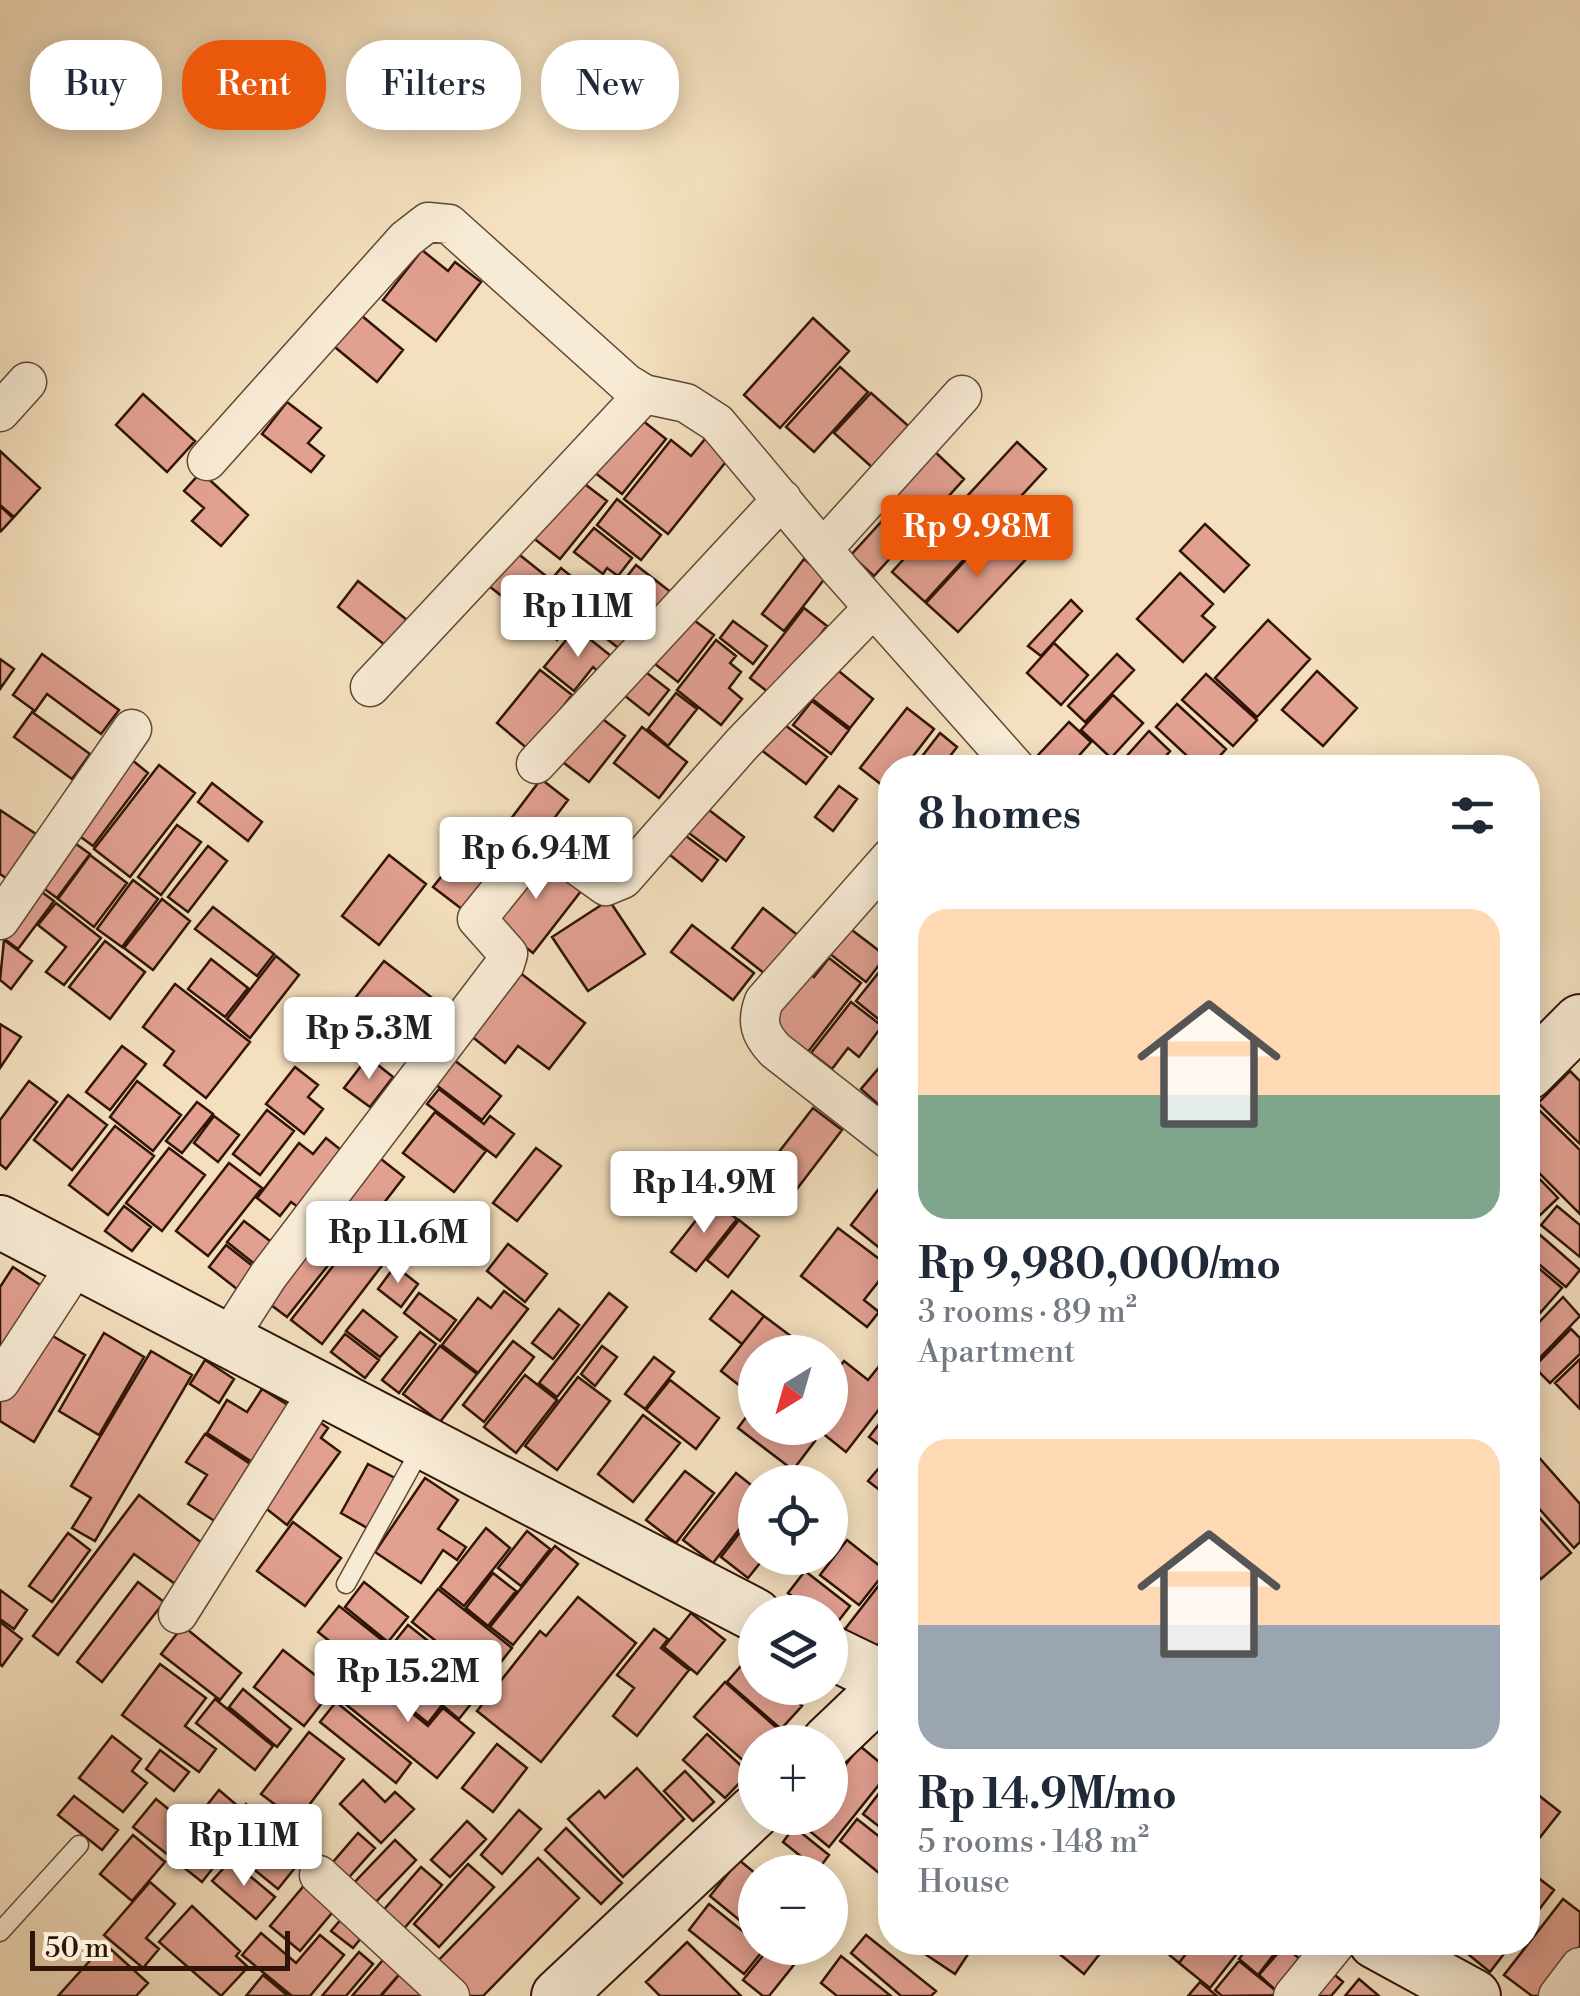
<!DOCTYPE html>
<html lang="en">
<head>
<meta charset="utf-8">
<style>
  :root { --surface:#fff; --page:#f2f2f3; --text:#1f2937; --muted:#747a83; --accent:#ea580c }
  body { margin:0; font-family:"Libre Bodoni",serif; background:var(--page); color:var(--text); height:100vh; display:flex; flex-direction:column; font-size:38px; white-space:nowrap }
  * { box-sizing:border-box; margin:0 }
  p { font-size:32px; color:var(--muted) }
  .icon { flex:none; width:55px; height:55px; fill:none; stroke:currentColor; stroke-width:2; stroke-linecap:round; stroke-linejoin:round }
  .map { position:relative; flex:1; overflow:hidden }
  .panel { position:absolute; left:878px; top:755px; width:662px; height:1200px; display:flex; flex-direction:column; background:var(--surface); border-radius:40px; box-shadow:0 5px 25px #0003 }
  .panel>* { flex:none }
  .guide { position:absolute; left:30px; top:40px; width:698px; height:90px; display:flex; gap:20px }
  .needle { width:65px; rotate:217deg }
  .tools { position:absolute; left:738px; top:1335px; display:grid; gap:20px }
  .tools a { display:grid; place-items:center; width:110px; height:110px; border-radius:50%; background:var(--surface); box-shadow:0 5px 25px #0003; font-size:50px }
  .scale { position:absolute; left:30px; bottom:25px; width:260px; box-sizing:border-box; padding-left:10px; border:5px solid #301407; border-top:0; font-size:28px; line-height:35px; white-space:nowrap; color:#301407; -webkit-text-stroke:8px #f8ebd5; paint-order:stroke }
  .price { position:absolute; translate:-50% -85px; padding:0 22px; border-radius:10px; background:#fff; color:#222; font-size:32px; line-height:65px; filter:drop-shadow(0 2px 5px #0008) }
  .price::after { content:''; position:absolute; left:50%; top:60px; width:30px; height:22px; margin-left:-15px; background:inherit; clip-path:polygon(0 0,100% 0,50% 100%) }
  .price.current { background:var(--accent); color:#fff }
  ul { padding:0; list-style:none }
  li { display:grid; align-content:center; gap:20px; height:530px; padding:0 40px }
  li span { display:grid; place-items:center; height:310px; border-radius:30px; color:#555 }
  li>.icon { margin-inline-start:auto }
  span .icon { width:180px; height:180px; fill:#fffc; stroke-width:1 }
  li b { font-size:42px }
  h2 { display:flex; justify-content:space-between; align-items:center; height:120px; padding:0 40px; font-size:42px }
  .tag { padding:0 35px; border-radius:40px; background:var(--surface); box-shadow:0 5px 25px #0003; font-size:35px; line-height:90px }
  .tag.current { background:var(--accent); color:#fff }
  .map>svg:first-child { display:block }
</style>
</head>
<body>
<div class="map">
<svg width="1580" height="1996" viewBox="0 0 1580 1996">
  <rect width="100%" height="100%" fill="#f4e0be"/>
  <filter id="stains"><feTurbulence type="fractalNoise" baseFrequency=".002" numOctaves="4"/><feColorMatrix values="0 0 0 0 .2 0 0 0 0 .09 0 0 0 0 .02 0 0 0 .5 -.17"/></filter>
  <radialGradient id="worn" r=".72"><stop offset=".6" stop-color="#630" stop-opacity="0"/><stop offset="1" stop-color="#630" stop-opacity=".3"/></radialGradient>
  <!-- building -->
  <path fill="#e2a091" stroke="#301407" stroke-width="2.5" d="M422,250L448,271L455,262L481,282L436,341L383,300Z
    M356,311L403,350L377,382L330,343Z
    M813,318L849,351L780,428L744,395Z
    M840,367L868,392L814,452L786,427Z
    M871,393L913,430L875,470L834,433Z
    M143,394L195,441L167,472L116,425Z
    M287,402L321,428L308,443L324,456L311,472L262,434Z
    M633,413L666,439L622,494L589,468Z
    M705,439L729,458L668,534L624,499L671,440L691,456Z
    M1017,442L1046,469L988,532L959,505Z
    M932,449L964,479L921,527L887,497Z
    M0,451L40,488L14,517L0,505Z
    M201,472L248,515L221,546L192,521L204,508L184,491Z
    M573,475L607,501L560,559L527,533Z
    M617,499L661,535L641,560L597,525Z
    M953,505L986,535L925,602L892,572Z
    M0,506L13,518L1,531L0,529Z
    M891,511L914,532L874,576L851,555Z
    M1205,524L1249,565L1224,592L1180,551Z
    M996,527L1028,557L958,632L926,603Z
    M594,528L632,558L618,576L607,568L603,574L574,552Z
    M516,552L551,580L561,568L593,594L557,640L489,586Z
    M804,559L826,577L784,631L762,614Z
    M636,565L677,597L662,616L654,609L621,650L589,625Z
    M1180,573L1213,604L1202,616L1215,627L1183,662L1137,619Z
    M358,581L412,624L391,650L338,607Z
    M1071,600L1082,611L1041,656L1028,646Z
    M804,608L827,626L773,696L750,678Z
    M691,618L714,635L678,682L655,664Z
    M1268,620L1310,659L1257,717L1215,678Z
    M733,621L767,646L753,664L720,638Z
    M576,628L616,660L603,676L593,667L574,691L544,667Z
    M716,640L736,656L730,663L741,672L729,688L742,699L721,725L677,690Z
    M1054,643L1088,675L1061,705L1027,673Z
    M42,654L119,710L101,734L47,694L35,711L13,695Z
    M1117,654L1134,670L1085,722L1068,706Z
    M0,659L14,669L0,689Z
    M634,663L669,690L649,715L615,688Z
    M835,668L873,699L850,728L812,699Z
    M540,670L572,695L529,750L497,723Z
    M1317,671L1357,708L1323,746L1282,710Z
    M1206,674L1257,720L1233,746L1182,700Z
    M676,693L697,709L668,746L648,729Z
    M1113,695L1143,723L1111,758L1081,730Z
    M812,701L849,730L831,754L793,725Z
    M1177,704L1226,749L1209,768H1200L1156,727Z
    M907,708L934,729L904,768H890L887,789L860,768Z
    M32,712L90,754L72,779L14,737Z
    M596,714L625,736L589,782L560,760Z
    M777,719L827,757L806,784L756,746Z
    M1069,722L1091,742L1068,768L1027,767Z
    M642,727L687,762L659,798L614,763Z
    M1149,731L1170,751L1156,768H1116Z
    M940,733L957,747L941,768H913Z
    M126,755L148,773L93,846L70,829Z
    M159,765L195,793L130,877L94,849Z
    M541,779L568,800L534,845L507,824Z
    M212,783L262,822L248,841L198,802Z
    M839,786L857,799L833,831L815,817Z
    M700,803L744,837L726,861L681,827Z
    M0,810L36,834L6,878L0,874Z
    M177,825L201,842L161,895L138,877Z
    M674,827L718,860L702,881L659,846Z
    M72,841L90,854L57,898L39,885Z
    M208,846L227,861L188,912L168,897Z
    M540,851L585,886L533,953L488,918Z
    M90,855L127,883L94,927L58,899Z
    M389,855L426,884L379,945L342,916Z
    M457,857L495,886L471,916L433,887Z
    M133,880L158,899L122,947L97,929Z
    M39,890L54,901L18,949L3,938Z
    M162,899L190,921L153,970L124,948Z
    M609,900L645,954L588,991L552,937Z
    M56,903L101,938L64,985L46,972L66,947L38,925Z
    M213,907L274,954L257,976L195,929Z
    M763,908L800,937L769,977L732,948Z
    M844,924L886,956L866,982L825,950Z
    M692,925L754,973L733,1000L671,952Z
    M4,940L32,961L11,989L0,980Z
    M105,941L145,972L110,1019L69,987Z
    M276,956L299,975L250,1038L227,1019Z
    M829,958L861,983L804,1057L761,1024L804,969L814,977Z
    M211,959L248,988L225,1017L188,989Z
    M384,961L440,1004L412,1040L356,997Z
    M883,967L890,972L887,1026L856,1001Z
    M519,972L585,1023L549,1069L518,1046L505,1063L470,1035Z
    M175,984L250,1042L206,1098L164,1065L174,1051L143,1027Z
    M361,1002L388,1023L367,1050L340,1029Z
    M851,1002L882,1026L859,1057L848,1048L832,1069L811,1053Z
    M0,1024L21,1037L0,1068Z
    M122,1046L146,1064L110,1110L86,1092Z
    M890,1055V1115L861,1089Z
    M368,1057L393,1077L370,1107L344,1088Z
    M454,1060L501,1096L482,1120L435,1084Z
    M295,1067L318,1085L308,1097L323,1109L304,1134L266,1104Z
    M1570,1071L1580,1081V1144L1538,1103Z
    M29,1081L57,1102L6,1169L0,1164V1120Z
    M137,1081L181,1115L153,1151L110,1117Z
    M439,1089L484,1124L490,1116L514,1134L496,1157L427,1104Z
    M68,1095L107,1125L72,1170L34,1140Z
    M197,1102L213,1114L182,1153L166,1141Z
    M813,1108L842,1130L790,1198L761,1175Z
    M1537,1108L1580,1150V1214L1528,1162V1117Z
    M267,1110L294,1131L260,1175L233,1154Z
    M435,1112L486,1151L454,1192L403,1153Z
    M214,1116L239,1135L218,1162L194,1143Z
    M115,1126L154,1156L108,1215L69,1185Z
    M326,1138L341,1150L298,1207L291,1202L280,1216L257,1198L299,1143L313,1154Z
    M169,1148L205,1175L162,1231L126,1203Z
    M536,1148L561,1166L517,1221L493,1203Z
    M372,1152L404,1177L356,1239L324,1214Z
    M229,1163L262,1188L208,1256L176,1231Z
    M1528,1167L1558,1198L1533,1222L1528,1216Z
    M881,1186L890,1193L887,1254L851,1225Z
    M712,1200L737,1219L696,1271L671,1252Z
    M124,1206L151,1227L132,1251L105,1231Z
    M1557,1206L1580,1225V1257L1541,1225Z
    M320,1216L349,1239L287,1317L259,1296Z
    M739,1220L759,1236L728,1277L707,1260Z
    M244,1221L278,1247L261,1269L227,1242Z
    M838,1228L890,1267L864,1300L879,1312L867,1327L801,1276Z
    M1539,1234L1580,1270L1566,1287L1528,1255V1247Z
    M354,1239L384,1263L322,1344L291,1320Z
    M508,1244L547,1274L525,1302L487,1271Z
    M226,1245L259,1271L242,1293L209,1267Z
    M1528,1259L1562,1288L1541,1312L1528,1301Z
    M395,1266L418,1284L401,1307L378,1289Z
    M13,1267L51,1292L0,1371V1287Z
    M504,1291L528,1309L478,1373L442,1345L478,1298L491,1308Z
    M732,1291L764,1316L742,1344L710,1319Z
    M419,1293L456,1320L440,1341L404,1313Z
    M609,1293L627,1307L557,1397L539,1383Z
    M1563,1297L1580,1316L1528,1370V1334Z
    M1528,1302L1540,1313L1528,1327Z
    M559,1309L579,1325L553,1359L532,1343Z
    M363,1310L397,1337L380,1357L346,1331Z
    M764,1316L792,1337L780,1352H755V1386L749,1393L721,1371Z
    M39,1328L85,1355L34,1442L0,1421V1395Z
    M1571,1329L1580,1338V1354L1550,1383L1534,1367Z
    M420,1332L436,1344L399,1393L382,1380Z
    M104,1333L144,1357L99,1435L59,1411Z
    M345,1334L379,1360L365,1378L331,1352Z
    M513,1341L534,1357L484,1422L463,1405Z
    M440,1346L477,1374L440,1422L403,1394Z
    M602,1346L617,1357L595,1386L581,1374Z
    M151,1351L192,1375L95,1541L72,1528L91,1498L71,1486Z
    M654,1357L674,1372L645,1409L625,1394Z
    M1580,1359V1409L1555,1383Z
    M205,1360L234,1379L219,1403L190,1384Z
    M844,1361L868,1380L880,1365L890,1373V1395L846,1452L816,1428H830V1379Z
    M525,1375L557,1400L516,1453L484,1427Z
    M578,1377L610,1401L557,1470L525,1446Z
    M670,1380L719,1418L696,1449L646,1410Z
    M262,1389L296,1410L260,1467L207,1433L227,1400L247,1412Z
    M755,1405V1428H795L815,1441L793,1470L738,1428Z
    M890,1410V1453L869,1437Z
    M643,1415L680,1443L633,1502L598,1474Z
    M314,1418L328,1428L321,1438L340,1452L287,1525L254,1499Z
    M205,1434L261,1471L224,1527L188,1504L207,1475L186,1462Z
    M1528,1445L1580,1504V1542L1574,1548L1535,1504L1528,1511Z
    M884,1462L890,1467V1498L868,1481Z
    M368,1464L397,1479L369,1529L341,1513Z
    M685,1471L714,1493L676,1543L646,1520Z
    M736,1473L755,1488V1509L713,1563L683,1540Z
    M425,1478L458,1500L438,1529L466,1547L457,1560L443,1550L421,1583L375,1552Z
    M139,1495L211,1550L182,1589L134,1554L58,1655L33,1636Z
    M1533,1510L1571,1553L1541,1579L1528,1564V1515Z
    M755,1513V1558H764L748,1578L721,1557Z
    M293,1522L341,1558L305,1606L257,1571Z
    M486,1528L510,1548L464,1606L440,1587Z
    M527,1531L550,1549L521,1586L498,1568Z
    M68,1533L90,1550L52,1602L29,1586Z
    M847,1540L886,1571L859,1605L820,1575Z
    M555,1546L578,1564L513,1645L490,1627Z
    M805,1571L850,1606L833,1628L830,1612H813L788,1593Z
    M890,1571V1640L885,1636L873,1651L845,1629Z
    M493,1573L516,1591L488,1626L466,1608Z
    M138,1582L164,1602L102,1682L77,1662Z
    M364,1582L408,1617L388,1642L345,1607Z
    M438,1589L512,1648L486,1681L412,1622Z
    M0,1590L27,1610L14,1629L0,1619Z
    M578,1597L636,1643L541,1762L477,1711L540,1631L546,1636Z
    M339,1606L387,1644L366,1670L318,1632Z
    M691,1613L725,1640L697,1674L664,1647Z
    M0,1622L22,1639L2,1666L0,1664Z
    M408,1625L485,1686L459,1719L442,1705L428,1723L368,1675Z
    M183,1626L241,1673L220,1700L161,1654Z
    M654,1629L668,1639L661,1648L689,1670L637,1736L613,1716L634,1688L617,1675Z
    M283,1650L333,1689L304,1726L254,1687Z
    M747,1659L755,1666V1688H780L802,1706L781,1729L727,1682Z
    M160,1664L206,1698L185,1726L216,1749L199,1772L122,1715Z
    M360,1671L428,1726L443,1708L474,1733L437,1778L338,1698Z
    M725,1682L786,1736L780,1742H755V1771L694,1717Z
    M243,1689L291,1729L277,1747L229,1707Z
    M215,1699L273,1746L255,1770L196,1723Z
    M336,1702L411,1763L396,1783L320,1722Z
    M309,1732L344,1759L297,1821L261,1794Z
    M707,1734L749,1773L725,1798L683,1760Z
    M112,1736L141,1759L132,1771L147,1783L123,1812L79,1778Z
    M497,1744L527,1768L493,1812L462,1788Z
    M860,1746L890,1771L829,1847L800,1823L804,1818H830V1785Z
    M160,1750L189,1772L174,1791L146,1769Z
    M637,1768L684,1819L623,1877L568,1819L599,1791L605,1798Z
    M685,1771L714,1802L693,1821L664,1791Z
    M890,1779V1835L863,1814Z
    M363,1780L385,1802L395,1792L414,1809L381,1843L340,1804Z
    M1528,1787L1560,1812L1534,1845L1528,1840Z
    M219,1790L240,1808L216,1837L195,1820Z
    M74,1796L118,1830L102,1850L58,1815Z
    M156,1799L224,1854L202,1882L133,1827Z
    M246,1804L306,1854L278,1889L217,1839Z
    M519,1810L541,1829L502,1874L481,1855Z
    M857,1819L890,1845V1872L885,1878L840,1841Z
    M467,1821L486,1839L450,1877L431,1860Z
    M794,1827L829,1855L818,1870L783,1842Z
    M566,1828L622,1883L601,1904L545,1850Z
    M358,1833L375,1848L343,1884L327,1869Z
    M133,1835L165,1862L132,1901L100,1874Z
    M395,1840L416,1860L371,1907L350,1887Z
    M538,1858L579,1898L483,1996H469L436,1963Z
    M231,1860L275,1897L256,1919L212,1881Z
    M739,1860L755,1873V1908L743,1923L710,1896Z
    M468,1864L494,1887L439,1947L414,1924Z
    M421,1867L442,1885L401,1932L380,1914Z
    M1528,1870L1554,1890L1528,1924Z
    M312,1876L342,1901L300,1951L270,1926Z
    M150,1882L175,1904L146,1938L159,1949L143,1968L104,1935Z
    M1563,1899L1580,1912V1946L1541,1996H1532L1504,1975Z
    M709,1904L755,1941V1948H765L744,1974L689,1930Z
    M192,1906L240,1951L236,1956L248,1967L221,1996L159,1942Z
    M349,1910L370,1927L353,1948L331,1931Z
    M261,1933L296,1963L320,1935L344,1955L310,1996H292L242,1955Z
    M866,1935L936,1991L931,1996H901L851,1953Z
    M687,1942L741,1996H660L646,1982Z
    M907,1942H976L955,1974Z
    M1055,1942H1109L1084,1974L1051,1947Z
    M1154,1942H1195L1179,1963Z
    M1195,1942H1246L1210,1988L1179,1963Z
    M1252,1942L1281,1945L1258,1975L1239,1959Z
    M1453,1942H1513L1490,1972Z
    M105,1944L148,1983L136,1996H58Z
    M1284,1946L1306,1964L1281,1995L1259,1975Z
    M769,1948L805,1951L769,1996H763L743,1980Z
    M359,1952L373,1964L346,1996H322Z
    M388,1954L404,1969L380,1996H352Z
    M841,1956L891,1996H837L821,1983Z
    M1239,1961L1281,1995L1222,1996L1215,1990Z
    M404,1969L435,1996H381Z
    M1328,1969L1343,1982L1331,1996H1306Z
    M263,1975L288,1996H246Z
    M1359,1979L1379,1996H1345Z
    M1200,1982L1217,1996H1188Z"/>
  <g fill="none" stroke-linecap="round" stroke-linejoin="round">
    <defs>
      <path id="lane" d="M346,1584L423,1445
        M0,1932L79,1845"/>
      <path id="street" d="M0,412L27,382
        M207,461L406,239L428,222L449,224L626,383L644,394L686,403L717,423L841,571L1016,768
        M823,549L962,395
        M370,687L644,394
        M536,764L782,499
        M890,858L764,1001C756,1022 760,1034 775,1050L890,1140
        M0,920L132,729
        M226,1341L268,1276L505,964L508,954L477,919L536,846L546,843L606,886L623,879L741,745L873,608
        M0,1382L77,1264
        M178,1614L319,1390
        M319,1875L450,1996
        M1293,1996L1337,1942
        M1558,1996L1580,1967"/>
      <path id="secondary" d="M1528,1073L1580,1021
        M0,1222L755,1615
        M830,1652L890,1681
        M828,1742L890,1683
        M1375,1942L1474,1996
        M558,1996L755,1811"/>
    </defs>
    <!-- lane casing -->
    <use href="#lane" stroke="#614735" stroke-width="21"/>
    <!-- street casing -->
    <use href="#street" stroke="#614735" stroke-width="41"/>
    <!-- secondary casing -->
    <use href="#secondary" stroke="#301407" stroke-width="56"/>
    <!-- lane -->
    <use href="#lane" stroke="#f8ebd5" stroke-width="18"/>
    <!-- street -->
    <use href="#street" stroke="#f8ebd5" stroke-width="38"/>
    <!-- secondary -->
    <use href="#secondary" stroke="#f8ebd5" stroke-width="52"/>
  </g>
  <rect width="100%" height="100%" filter="url(#stains)"/>
  <rect width="100%" height="100%" fill="url(#worn)"/>
</svg>
<div class="tools">
<a><svg class="needle" viewBox="-14 -14 28 28"><path d="M0-13l5 13h-10z" fill="#e53935"/><path d="M0 13l5-13h-10z" fill="#747a83"/></svg></a>
<a><svg class="icon" aria-label="locate" viewBox="0 0 24 24"><circle cx="12" cy="12" r="6"/><path d="M12 2v4M12 18v4M2 12h4M18 12h4"/></svg></a>
<a><svg class="icon" aria-label="layers" viewBox="0 0 24 24"><path d="M12 4l9 5-9 5-9-5zM3 14l9 5 9-5"/></svg></a>
<a>+</a>
<a>−</a>
</div>
<div class="scale">50 m</div>
<b class="price current" style="left:977px;top:580px">Rp 9.98M</b>
<b class="price" style="left:578px;top:660px">Rp 11M</b>
<b class="price" style="left:536px;top:902px">Rp 6.94M</b>
<b class="price" style="left:369px;top:1082px">Rp 5.3M</b>
<b class="price" style="left:704px;top:1236px">Rp 14.9M</b>
<b class="price" style="left:398px;top:1286px">Rp 11.6M</b>
<b class="price" style="left:408px;top:1725px">Rp 15.2M</b>
<b class="price" style="left:244px;top:1889px">Rp 11M</b>
<div class="guide">
<a class="tag">Buy</a>
<a class="tag current">Rent</a>
<a class="tag">Filters</a>
<a class="tag">New</a>
</div>
<section class="panel">
<h2>8 homes<svg class="icon" aria-label="filters" viewBox="0 0 24 24"><path d="M4 7h16M4 17h16"/><circle cx="9" cy="7" r="2"/><circle cx="15" cy="17" r="2"/></svg></h2>
<ul>
<li><span style="background:linear-gradient(#ffd9b3 60%,#7fa58c 0)"><svg class="icon" aria-label="home" viewBox="0 0 24 24"><path d="M3 11l9-7 9 7M6 9v11h12V9"/></svg></span><div><b>Rp 9,980,000/mo</b><p>3 rooms · 89 m²</p><p>Apartment</p></div></li>
<li><span style="background:linear-gradient(#ffd9b3 60%,#9aa5b1 0)"><svg class="icon" aria-label="home" viewBox="0 0 24 24"><path d="M3 11l9-7 9 7M6 9v11h12V9"/></svg></span><div><b>Rp 14.9M/mo</b><p>5 rooms · 148 m²</p><p>House</p></div></li>
</ul>
</section>
</div>
</body>
</html>
